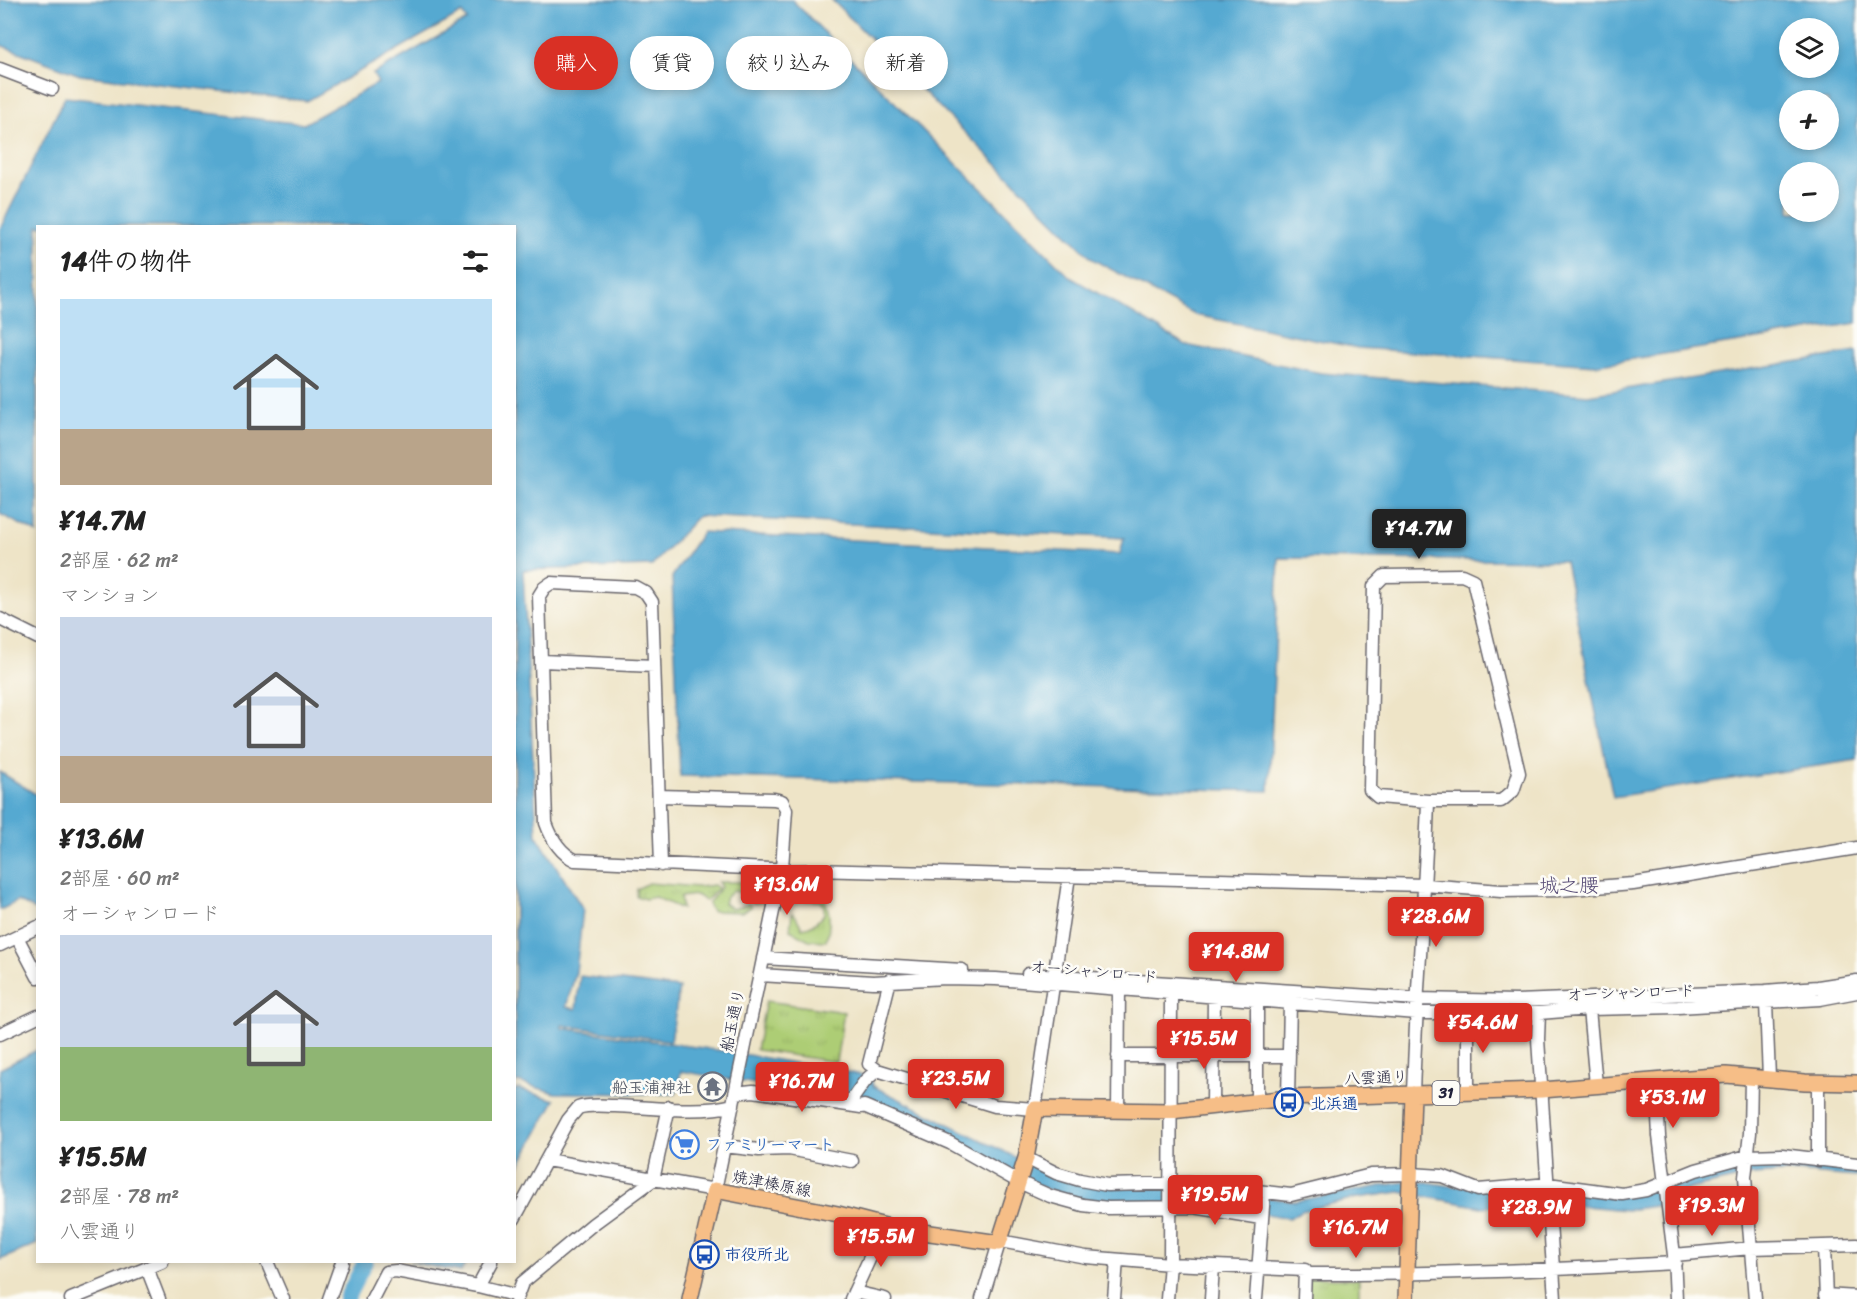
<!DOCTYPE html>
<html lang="ja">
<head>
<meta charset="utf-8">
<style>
  :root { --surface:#fff; --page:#f6f6f6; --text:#222; --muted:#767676; --accent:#d93025 }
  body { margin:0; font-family:Sriracha,"Klee One",sans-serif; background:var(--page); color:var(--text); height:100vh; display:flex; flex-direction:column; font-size:22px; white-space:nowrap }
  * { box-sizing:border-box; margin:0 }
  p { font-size:20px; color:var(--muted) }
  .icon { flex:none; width:33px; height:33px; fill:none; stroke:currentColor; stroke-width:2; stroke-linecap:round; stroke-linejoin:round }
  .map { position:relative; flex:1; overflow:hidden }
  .side { position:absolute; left:36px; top:225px; width:480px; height:1038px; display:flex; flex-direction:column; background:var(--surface); border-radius:0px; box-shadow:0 3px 9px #0003 }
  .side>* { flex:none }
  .hud { position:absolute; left:534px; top:36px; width:570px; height:54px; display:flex; gap:12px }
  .fabs { position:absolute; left:1779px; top:18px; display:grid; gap:12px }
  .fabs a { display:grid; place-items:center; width:60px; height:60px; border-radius:50%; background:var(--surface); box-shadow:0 3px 9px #0003; font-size:30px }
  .price { position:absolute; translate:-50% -51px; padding:0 14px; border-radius:6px; background:var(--accent); color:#fff; font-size:20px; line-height:39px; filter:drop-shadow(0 2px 3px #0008) }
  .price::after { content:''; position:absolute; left:50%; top:36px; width:18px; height:14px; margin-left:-9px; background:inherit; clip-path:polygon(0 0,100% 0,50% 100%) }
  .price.current { background:#222; color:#fff }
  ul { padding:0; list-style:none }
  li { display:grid; align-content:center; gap:12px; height:318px; padding:0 24px }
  li span { display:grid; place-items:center; height:186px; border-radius:0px; color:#555 }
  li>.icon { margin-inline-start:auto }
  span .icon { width:108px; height:108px; fill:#fffc; stroke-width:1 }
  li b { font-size:26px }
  h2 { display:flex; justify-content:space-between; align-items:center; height:72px; padding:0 24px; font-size:26px }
  .chip { padding:0 21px; border-radius:27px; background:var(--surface); box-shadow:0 3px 9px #0003; font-size:21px; line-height:54px }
  .chip.current { background:var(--accent); color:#fff }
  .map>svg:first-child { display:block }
</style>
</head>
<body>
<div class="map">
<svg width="1857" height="1299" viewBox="0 0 1857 1299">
  <defs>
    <pattern id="grass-tufts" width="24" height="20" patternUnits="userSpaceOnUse" patternTransform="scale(1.5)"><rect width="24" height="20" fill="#adcd75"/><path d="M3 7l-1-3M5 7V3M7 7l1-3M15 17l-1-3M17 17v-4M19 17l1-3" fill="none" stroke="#95b066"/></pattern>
  </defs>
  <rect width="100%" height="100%" fill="#fdfcf7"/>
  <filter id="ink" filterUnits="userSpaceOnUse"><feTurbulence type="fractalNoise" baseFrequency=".0167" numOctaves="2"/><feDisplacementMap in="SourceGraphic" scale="12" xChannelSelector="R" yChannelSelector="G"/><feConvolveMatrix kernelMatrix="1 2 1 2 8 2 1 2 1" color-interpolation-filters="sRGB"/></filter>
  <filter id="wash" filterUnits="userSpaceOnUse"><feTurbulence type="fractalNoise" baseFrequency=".008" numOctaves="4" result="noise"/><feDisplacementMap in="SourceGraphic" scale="24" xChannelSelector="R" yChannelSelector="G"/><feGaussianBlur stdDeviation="1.35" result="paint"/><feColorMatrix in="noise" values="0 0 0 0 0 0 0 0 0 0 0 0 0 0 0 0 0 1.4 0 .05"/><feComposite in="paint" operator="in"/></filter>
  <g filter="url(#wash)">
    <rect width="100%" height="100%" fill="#eee4c7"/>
    <!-- grass -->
    <path fill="url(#grass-tufts)" stroke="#687858" stroke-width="1.5" d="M718,882H753L765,896L763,902L753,903L748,894L733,891L726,897L724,903L733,909L749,904L751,907L742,912L712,911L708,904L721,887Z
      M648,883L698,887L714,885L718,888L706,901L696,895L680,897L682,909L655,897L645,899L636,896L637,889Z
      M811,889L821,891C830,907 832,923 826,941L809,940L790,930L792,913L795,915L802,928C812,927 818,922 824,914V906L821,901L799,900L795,902L792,897L801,890Z
      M766,1001L844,1012L836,1062L756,1050Z
      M1308,1277L1359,1279V1299H1307Z"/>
    <!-- water -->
    <path fill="#55a9d1" stroke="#3c6686" stroke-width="1.5" fill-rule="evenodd" d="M0,0H792L1070,277L1186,345L1321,373L1588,395L1857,352V760L1613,797L1565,561L1279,558L1269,791L680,776L672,577L702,532L1120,554L1124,538L698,516L652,566L523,570L537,836L583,909L576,972L566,1007L576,1009L580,976L679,988L671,1041L562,1025V1028L731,1052L863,1075L872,1081L873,1086L1037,1168L1077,1184L1165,1185L1295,1201L1404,1182H1427L1451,1186L1537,1188L1538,1191H1559L1614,1197L1743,1161L1782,1158L1857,1167V1177L1797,1172L1752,1175L1689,1189L1655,1206L1626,1210L1543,1202L1481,1207L1400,1192L1351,1199L1302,1211L1289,1218L1220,1206L1091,1201L1060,1194L1031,1183L867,1103L681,1071L676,1094L555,1093L518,1082L515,1083L514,226H38L37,533L0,514V229L65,97L304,124L378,83L373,74L467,20L462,13L307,101L80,75L0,45Z
      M832,0H1857V323L1595,365L1358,348L1195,315L1092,259ZM1828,28V68H1790V28ZM1828,100V140H1790V100ZM1790,172H1828V212H1790Z
      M0,772L37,795V911L18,901L0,910Z
      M37,1050V1244L0,1260V1069Z
      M519,1089L555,1100L515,1174L514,1090Z
      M409,1262H466L461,1272Z"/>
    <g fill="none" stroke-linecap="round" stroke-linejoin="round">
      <!-- river -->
      <path stroke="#55a9d1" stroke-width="16" d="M346,1299L365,1262"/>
    </g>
  </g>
  <g filter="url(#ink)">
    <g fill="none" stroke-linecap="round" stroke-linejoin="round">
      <defs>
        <path id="minor" d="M0,69L52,89
          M1462,575L1473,580L1519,773L1513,791L1501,801H1428L1378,797L1370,790L1374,586L1384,576Z
          M0,619L38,638
          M542,661L654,666
          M661,865L652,602L646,593L635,587L551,583L544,588L539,596L546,823C552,840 560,853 575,860L769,869L1425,885L1501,891L1559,890L1633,884L1857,848
          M17,937L38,977
          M0,945L38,927
          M763,958L962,970
          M1028,974L1417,999L1517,1001L1765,991L1818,987L1857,981
          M760,975L873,982L945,978L996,979L1416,1013H1539L1589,1009L1678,1007L1820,999L1857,992
          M1257,1000V1101
          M1766,1003L1769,1078
          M1589,1009L1596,1085
          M1539,1013L1538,1039L1555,1299
          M0,1034L38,1016
          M1118,1056H1289
          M877,1070L869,1064L890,980
          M1751,1077L1750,1133L1745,1177L1755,1299
          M1656,1080L1659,1136L1674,1255L1676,1299
          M1818,1083V1160
          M735,1093L753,1091L848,1105L865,1081L877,1070L995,1106L1035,1109L1069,876
          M1468,1093V1014
          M1413,1094C1416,996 1425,899 1428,801
          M1288,1098L1290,1002
          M848,1105L861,1107L864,1106L950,1143L1019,1182L1050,1196L1083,1205L1108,1208L1194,1207L1261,1218
          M1213,1106L1214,996
          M1118,1111L1119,989
          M724,1146L759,1150L789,1149L852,1161
          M1026,1158L1056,1173L1080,1180L1107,1185L1188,1183L1291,1195L1371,1175L1411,1174L1442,1176L1478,1190L1548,1184L1622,1194L1646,1190L1696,1170L1747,1156L1782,1155L1857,1164
          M547,1160L715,1190L782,868L786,810L782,801L774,799L659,796
          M514,1219L568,1120L578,1108C589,1104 603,1106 615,1106C649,1107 702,1114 733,1105
          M1000,1241L1086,1257L1170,1264L1305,1270L1304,1299
          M1824,1246L1826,1299
          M1674,1255L1751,1248L1857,1245
          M267,1262L283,1299
          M147,1268L159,1299
          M1305,1274C1429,1275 1551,1270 1675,1263
          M478,1286L518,1296
          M854,1292L885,1299
          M1825,1295L1857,1297
          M71,1299L162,1262
          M329,1299L342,1262
          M372,1299L386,1272L396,1271L478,1286L491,1262
          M516,1299L522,1283L593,1224L653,1180L669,1107
          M851,1299L872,1253L889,1227
          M982,1299L999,1243
          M1114,1299L1117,1260
          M1167,1299L1170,1264L1171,993
          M1211,1299L1213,1266
          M1256,1299L1264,1193"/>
        <path id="major" d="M690,1299L715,1190L838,1214L889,1227L999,1243L1026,1158L1035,1109L1171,1111L1288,1098L1542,1090L1726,1075L1805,1082L1857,1083
          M1406,1299L1413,1094"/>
      </defs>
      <!-- minor casing -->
      <use href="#minor" stroke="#69666c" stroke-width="15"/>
      <!-- major casing -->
      <use href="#major" stroke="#69666c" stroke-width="18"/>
      <!-- minor -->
      <use href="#minor" stroke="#fff" stroke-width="12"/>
      <!-- major -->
      <use href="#major" stroke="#f6be87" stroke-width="15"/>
    </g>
  </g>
  <!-- icons -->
  <defs>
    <symbol id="temple-ring" viewBox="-11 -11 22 22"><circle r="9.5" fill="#fdfcf7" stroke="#6b7280" stroke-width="1.5"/><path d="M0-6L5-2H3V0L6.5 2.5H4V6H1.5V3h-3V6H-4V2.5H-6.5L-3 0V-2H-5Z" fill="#6b7280"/></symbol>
    <symbol id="bus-ring" viewBox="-11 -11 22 22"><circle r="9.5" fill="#fdfcf7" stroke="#1a4fb4" stroke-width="1.5"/><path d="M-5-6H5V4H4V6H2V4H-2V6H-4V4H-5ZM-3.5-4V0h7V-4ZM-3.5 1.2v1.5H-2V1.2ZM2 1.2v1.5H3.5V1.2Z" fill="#1a4fb4"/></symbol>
    <symbol id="supermarket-ring" viewBox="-11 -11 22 22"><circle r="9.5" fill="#fdfcf7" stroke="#3f7fe0" stroke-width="1.5"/><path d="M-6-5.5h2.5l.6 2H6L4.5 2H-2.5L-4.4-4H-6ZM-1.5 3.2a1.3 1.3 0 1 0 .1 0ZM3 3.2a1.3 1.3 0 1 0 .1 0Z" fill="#3f7fe0"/></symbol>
  </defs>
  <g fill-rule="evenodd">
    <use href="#temple-ring" x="696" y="1070" width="33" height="33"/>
    <use href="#bus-ring" x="1272" y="1086" width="33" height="33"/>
    <use href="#supermarket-ring" x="668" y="1128" width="33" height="33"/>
    <use href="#bus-ring" x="688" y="1238" width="33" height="33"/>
  </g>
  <g text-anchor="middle" stroke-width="5" stroke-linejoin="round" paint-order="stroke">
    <!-- shield labels -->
    <rect fill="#fdfcf7" stroke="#646373" stroke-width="1.5" x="1432.5" y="1081" width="27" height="24" rx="4.5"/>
    <g font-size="15" font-weight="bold" fill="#22223b">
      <text x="1446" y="1098">31</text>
    </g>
    <!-- street labels -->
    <g font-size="16" fill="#22223b" stroke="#fdfcf7">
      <text transform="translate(1094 971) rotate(5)" y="6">オーシャンロード</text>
      <text transform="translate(1631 992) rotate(-2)" y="6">オーシャンロード</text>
      <text transform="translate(732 1020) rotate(-78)" y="6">船玉通り</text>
      <text transform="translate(1376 1077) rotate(-2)" y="6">八雲通り</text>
      <text transform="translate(772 1183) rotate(11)" y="6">焼津榛原線</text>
    </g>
    <!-- worship labels -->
    <g font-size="16" font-weight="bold" fill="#5b616d" stroke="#fdfcf7" text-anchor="end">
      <text x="692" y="1093">船玉浦神社</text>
    </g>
    <!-- transit labels -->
    <g font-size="16" font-weight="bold" fill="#164399" stroke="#fdfcf7" text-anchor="start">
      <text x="1310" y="1109">北浜通</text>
      <text x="725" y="1260">市役所北</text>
    </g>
    <!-- shop labels -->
    <g font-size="16" font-weight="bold" fill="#366cbe" stroke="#fdfcf7" text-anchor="start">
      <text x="706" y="1150">ファミリーマート</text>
    </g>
    <!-- quarter labels -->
    <g font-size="20" fill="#594e78" stroke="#fdfcf7">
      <text x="1569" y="892">城之腰</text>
    </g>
  </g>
</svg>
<div class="fabs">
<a><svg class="icon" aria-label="layers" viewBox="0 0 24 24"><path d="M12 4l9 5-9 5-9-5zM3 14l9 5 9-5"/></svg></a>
<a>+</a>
<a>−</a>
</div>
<b class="price current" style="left:1419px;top:560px">¥14.7M</b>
<b class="price" style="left:787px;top:916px">¥13.6M</b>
<b class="price" style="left:1436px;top:948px">¥28.6M</b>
<b class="price" style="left:1236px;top:983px">¥14.8M</b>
<b class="price" style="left:1483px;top:1054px">¥54.6M</b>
<b class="price" style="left:1204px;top:1070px">¥15.5M</b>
<b class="price" style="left:956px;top:1110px">¥23.5M</b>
<b class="price" style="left:802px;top:1113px">¥16.7M</b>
<b class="price" style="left:1673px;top:1129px">¥53.1M</b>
<b class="price" style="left:1215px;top:1226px">¥19.5M</b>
<b class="price" style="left:1712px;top:1237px">¥19.3M</b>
<b class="price" style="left:1537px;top:1239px">¥28.9M</b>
<b class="price" style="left:1356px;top:1259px">¥16.7M</b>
<b class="price" style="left:881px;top:1268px">¥15.5M</b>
<div class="hud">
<a class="chip current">購入</a>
<a class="chip">賃貸</a>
<a class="chip">絞り込み</a>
<a class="chip">新着</a>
</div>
<section class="side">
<h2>14件の物件<svg class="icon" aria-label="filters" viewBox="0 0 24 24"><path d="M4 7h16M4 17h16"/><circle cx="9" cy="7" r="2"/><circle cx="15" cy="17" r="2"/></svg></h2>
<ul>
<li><span style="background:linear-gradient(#bfe0f5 70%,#b9a48a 0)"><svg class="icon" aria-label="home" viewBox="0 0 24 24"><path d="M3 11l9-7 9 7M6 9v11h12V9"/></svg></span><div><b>¥14.7M</b><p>2部屋 · 62 m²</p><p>マンション</p></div></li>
<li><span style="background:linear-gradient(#c9d6e8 75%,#b9a48a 0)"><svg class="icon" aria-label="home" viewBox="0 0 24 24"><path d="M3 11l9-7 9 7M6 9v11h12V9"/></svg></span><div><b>¥13.6M</b><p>2部屋 · 60 m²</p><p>オーシャンロード</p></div></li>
<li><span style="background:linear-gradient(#c9d6e8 60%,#8fb573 0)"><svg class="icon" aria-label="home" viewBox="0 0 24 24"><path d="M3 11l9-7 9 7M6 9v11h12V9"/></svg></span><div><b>¥15.5M</b><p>2部屋 · 78 m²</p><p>八雲通り</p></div></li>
</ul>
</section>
</div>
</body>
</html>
